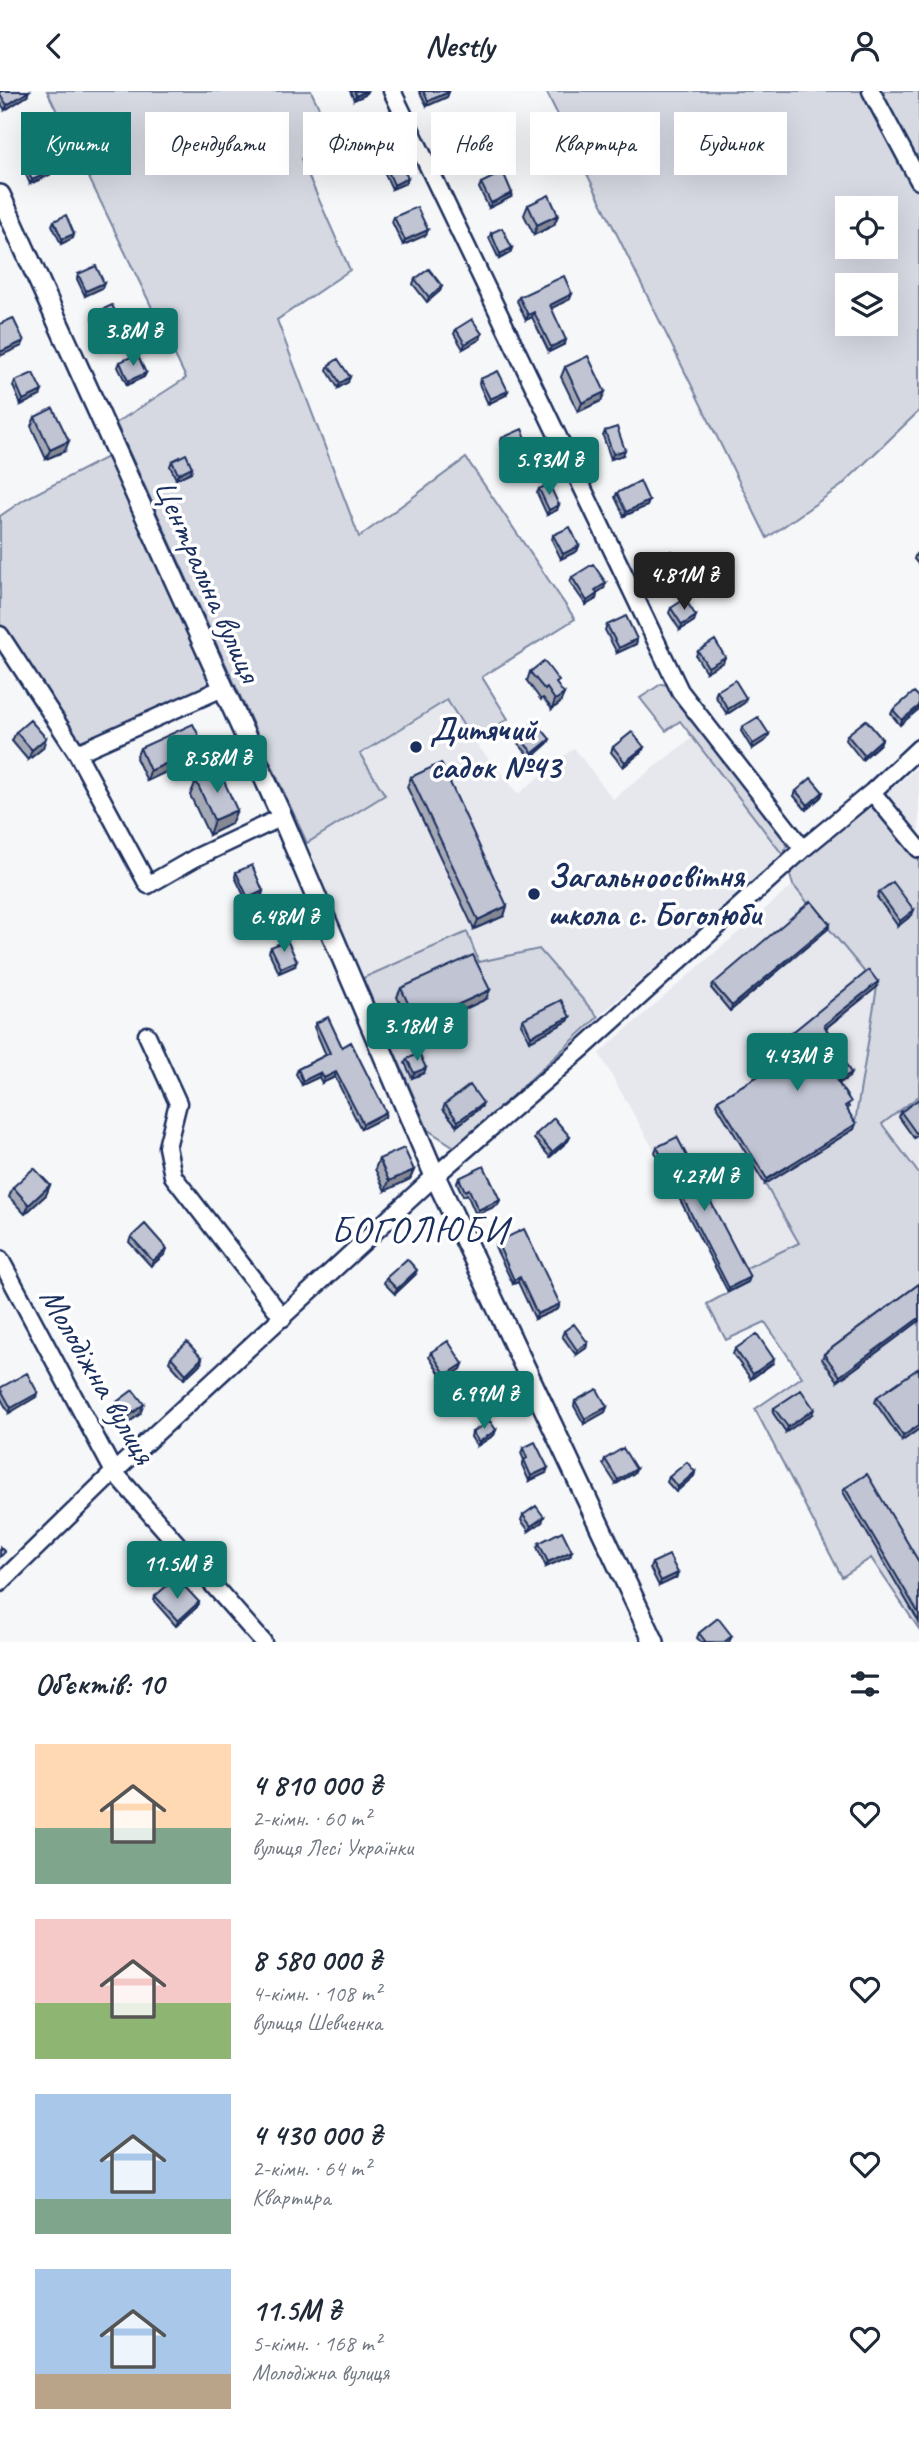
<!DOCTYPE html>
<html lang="uk">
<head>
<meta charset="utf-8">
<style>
  :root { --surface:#fff; --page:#f2f2f3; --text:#1f2937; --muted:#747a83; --accent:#0f766e }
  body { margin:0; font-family:Caveat,sans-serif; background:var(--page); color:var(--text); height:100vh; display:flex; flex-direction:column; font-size:26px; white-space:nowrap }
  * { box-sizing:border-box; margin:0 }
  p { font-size:23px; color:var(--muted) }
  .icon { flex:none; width:38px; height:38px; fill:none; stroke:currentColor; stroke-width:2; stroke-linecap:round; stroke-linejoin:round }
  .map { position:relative; height:1551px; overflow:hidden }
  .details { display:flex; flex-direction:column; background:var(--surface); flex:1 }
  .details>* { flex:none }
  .banner { position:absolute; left:21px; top:21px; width:878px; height:63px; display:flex; gap:14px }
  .tools { position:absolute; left:835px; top:105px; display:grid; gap:14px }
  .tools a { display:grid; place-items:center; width:63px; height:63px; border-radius:0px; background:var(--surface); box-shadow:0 7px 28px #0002; font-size:35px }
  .price { position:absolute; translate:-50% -60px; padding:0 16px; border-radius:7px; background:var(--accent); color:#fff; font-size:23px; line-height:46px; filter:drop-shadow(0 2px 4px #0008) }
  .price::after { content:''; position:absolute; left:50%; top:42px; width:21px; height:16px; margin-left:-10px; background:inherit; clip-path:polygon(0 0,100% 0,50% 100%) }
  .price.selected { background:#222; color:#fff }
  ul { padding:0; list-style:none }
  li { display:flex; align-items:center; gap:21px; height:175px; padding:0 35px }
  li span { display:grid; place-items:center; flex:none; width:196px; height:140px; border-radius:0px; color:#555 }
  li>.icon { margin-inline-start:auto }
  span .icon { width:84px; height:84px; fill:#fffc; stroke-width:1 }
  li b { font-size:30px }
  h2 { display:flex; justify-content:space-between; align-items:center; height:84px; padding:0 35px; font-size:30px }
  .chip { padding:0 24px; border-radius:0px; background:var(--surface); box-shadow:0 7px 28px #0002; font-size:24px; line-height:63px }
  .chip.selected { background:var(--accent); color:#fff }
  header { display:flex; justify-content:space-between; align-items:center; height:91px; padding:0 35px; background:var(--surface); font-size:32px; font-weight:800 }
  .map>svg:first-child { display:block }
</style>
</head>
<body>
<header><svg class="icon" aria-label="back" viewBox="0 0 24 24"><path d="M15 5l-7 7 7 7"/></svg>Nestly<svg class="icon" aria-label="person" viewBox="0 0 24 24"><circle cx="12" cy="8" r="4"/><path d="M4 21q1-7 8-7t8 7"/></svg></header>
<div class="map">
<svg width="919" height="1551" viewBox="0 0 919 1551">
  <rect width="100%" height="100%" fill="#f6f7f9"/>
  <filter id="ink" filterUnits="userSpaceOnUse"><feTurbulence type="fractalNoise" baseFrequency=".0143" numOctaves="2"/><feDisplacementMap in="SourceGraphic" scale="14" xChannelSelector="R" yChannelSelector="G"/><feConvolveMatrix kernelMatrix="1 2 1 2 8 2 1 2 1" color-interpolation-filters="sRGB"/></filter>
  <g filter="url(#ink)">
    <!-- built -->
    <path fill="#e6e8ee" d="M448,608L473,649L518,703L574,657L613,708L693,646L783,764L598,926L539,858L479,871L467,841L363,887L307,752L385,704L359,663Z
      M919,675V746L885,703Z
      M793,794L877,896L854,1038L799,1152L742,1179L655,1061L599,962Z
      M919,1005V1083L881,1033Z"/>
    <!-- green -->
    <path fill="#d6d9e2" stroke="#7884a0" stroke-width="2" fill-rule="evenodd" d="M47,0H311L334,48L301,68L350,179L277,229L359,446L466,367L575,528L482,586L508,628L473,649L447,609L360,663L385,704L307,752L116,332L186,287Z
      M546,0H866L919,101V320L841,395L767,447ZM847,117H886V156H847ZM847,194H886V233H847Z
      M876,0H919V65L912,67Z
      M109,365L212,593L78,653L0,533V425L25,408Z
      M661,593L668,594L673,604L788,753L783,764L680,630L666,640L640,607Z
      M872,710L919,766V1005L882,1033L919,1083V1538L871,1467L842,1486L755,1318L802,1286L765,1231L726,1249L707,1213L748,1191L742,1179L799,1152L765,1093L854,1038L877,896L793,794L789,781Z
      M467,841L479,871L539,858L598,926L456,1057L428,1039L363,887Z"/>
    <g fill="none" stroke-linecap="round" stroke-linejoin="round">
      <defs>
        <path id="minor" d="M392,0L680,600L803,758
          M871,0L919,90
          M0,544L77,662L148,794L195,767L282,726
          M77,662L223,597
          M872,701L919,758
          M147,944L178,1012L167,1056L173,1085L283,1227
          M0,1168L114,1381L263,1551
          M0,1492L114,1381L435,1085L584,956L803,758L872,701L919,657"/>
        <path id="tertiary" d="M0,104L282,726L435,1085L654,1551"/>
      </defs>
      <!-- minor casing -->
      <use href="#minor" stroke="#1b2f5e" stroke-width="21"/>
      <!-- tertiary casing -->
      <use href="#tertiary" stroke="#1b2f5e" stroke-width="24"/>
      <!-- minor -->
      <use href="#minor" stroke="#fff" stroke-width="16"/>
      <!-- tertiary -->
      <use href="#tertiary" stroke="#fff" stroke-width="19"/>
    </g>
    <!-- wall -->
    <path fill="#a5a9b5" stroke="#1b2f5e" stroke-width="2" d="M0,0L27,5L5,19L0,11Z
      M350,0H367L365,4L354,9Z
      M419,0H449L447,6L427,15Z
      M367,39L389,58L375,64L365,44Z
      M465,46L487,55L469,63L463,51Z
      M24,73L52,80L50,84L30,93L23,77Z
      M387,78L408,87L406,92L392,98L385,83Z
      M481,92L511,106L489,117L479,97Z
      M528,114L558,124L554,134L534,144L524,124Z
      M394,126L426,144L403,154L392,131Z
      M54,130L74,143L73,147L61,153L52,134Z
      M491,142L512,157L510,162L499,168L489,147Z
      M78,183L104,192L102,197L85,205L77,188Z
      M415,188L442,195L440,200L427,211L413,193Z
      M519,206L570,208L551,217L565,253L549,261L532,226L526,229L517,210Z
      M93,223L121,241L102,250L92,228Z
      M456,238L480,248L463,258L454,243Z
      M120,271L146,282L144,286L127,294L118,276Z
      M329,274L348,291L338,297L327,279Z
      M565,276L601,310L578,321L561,286Z
      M480,288L506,304L488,313L479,293Z
      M15,290L40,305L21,314L13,295Z
      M35,326L65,360L46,368L31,335Z
      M605,340L623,364L611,368L603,345Z
      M502,347L532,367L512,377L500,352Z
      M172,370L192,376L191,381L176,388L170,375Z
      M539,398L557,419L547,424L537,402Z
      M617,402L649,410L647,415L624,425L615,406Z
      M553,444L579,455L577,460L561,468L552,449Z
      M919,461V474L914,468L916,463Z
      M653,469L681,480L679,485L660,494L651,474Z
      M572,486L604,497L597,502L596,508L586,514L570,491Z
      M671,517L694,530L680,539L669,522Z
      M607,534L637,548L636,553L617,562L605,539Z
      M698,560L725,566L723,571L706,581L696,565Z
      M530,581L557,594L560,612L552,618L543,607L541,609L527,590Z
      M717,600L744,612L727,623L715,605Z
      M919,606L900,634L891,623L893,619Z
      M742,636L769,643L767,648L752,658L741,640Z
      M16,641L43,657L28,669L12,650Z
      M847,644L882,648L880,653L862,669L846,649Z
      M518,645L550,648L548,652L531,667L516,650Z
      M204,655L200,665L147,690L136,667L140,657Z
      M613,656H644L642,660L623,676L611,661Z
      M411,686L507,815L504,825L474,838L407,696Z
      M196,690L231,733L209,744L190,704Z
      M796,700L823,701L821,706L806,719L794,705Z
      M236,781L263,800L262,804L247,811L235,786Z
      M879,801L912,824L898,835L877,806Z
      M830,833L828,838L730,920L711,897L713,893Z
      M271,856L295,875L279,882L269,861Z
      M878,891L877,896L826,937L849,986L839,992L849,1016L846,1017L854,1038L765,1093L716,1013L718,1009L778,973L770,963L772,958Z
      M401,897L486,908L414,942L397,906Z
      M570,926L568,930L530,950L521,933L523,928Z
      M316,932L342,956L385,1026L361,1038L335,986L322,992L319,986L302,994L296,983L298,978L326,964L314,936Z
      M407,968L424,982L412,987L405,972Z
      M445,1013L481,1016L457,1035L443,1018Z
      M901,1021L919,1043L914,1047L899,1026Z
      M536,1043L570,1046L568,1050L550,1066L534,1048Z
      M657,1056L750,1186L748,1191L728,1201L655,1061Z
      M379,1068L414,1079L410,1088L385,1100L375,1078Z
      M459,1087L500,1109L498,1114L476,1124L467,1103L463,1105L457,1092Z
      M50,1094L46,1104L25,1123L9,1106L13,1096Z
      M131,1146L165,1163L151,1175L129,1151Z
      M497,1151L560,1213L558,1218L535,1228L518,1191L513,1193L495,1156Z
      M415,1184L395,1203L384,1192L386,1187Z
      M919,1193V1230L838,1290L822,1268L824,1263Z
      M564,1240L586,1257L576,1264L562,1245Z
      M735,1258L773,1272L751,1288L733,1263Z
      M431,1261L463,1273L461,1278L444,1289L429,1266Z
      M171,1266L201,1272L184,1288L169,1271Z
      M0,1297L36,1306L9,1322L0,1306Z
      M877,1306L919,1338L902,1350L875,1311Z
      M575,1310L607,1316L605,1321L584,1333L574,1315Z
      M114,1313L140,1323L121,1337L110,1323Z
      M774,1317L812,1323L786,1341L773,1322Z
      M496,1339L494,1344L477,1355L471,1346L472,1341Z
      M523,1357L546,1382L529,1390L522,1374L524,1369L521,1362Z
      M605,1368L636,1378L634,1382L616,1393L603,1373Z
      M695,1381L694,1385L676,1401L667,1391L669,1386Z
      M845,1397L919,1471V1531L843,1401Z
      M523,1424L542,1431L529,1440L521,1429Z
      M539,1452L570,1465L546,1476L537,1456Z
      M652,1472L678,1482L676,1487L659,1495L650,1477Z
      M155,1505L199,1511L197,1516L176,1535L154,1510Z
      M699,1542L732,1545L729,1551H701L697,1547Z"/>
    <!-- shaded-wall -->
    <path fill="#868994" stroke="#1b2f5e" stroke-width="2" d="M29,0L27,5L5,19L7,14Z
      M367,0L365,4L354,9L356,5Z
      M449,1L447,6L427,15L428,10Z
      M489,50L487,55L469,63L471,58Z
      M391,53L389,58L375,64L377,59Z
      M52,80L50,84L30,93L32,89Z
      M408,87L406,92L392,98L394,94Z
      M512,102L511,106L489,117L491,112Z
      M558,124L554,134L534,144L537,134Z
      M428,139L426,144L403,154L405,149Z
      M74,143L73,147L61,153L62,148Z
      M512,157L510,162L499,168L500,163Z
      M104,192L102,197L85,205L86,200Z
      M442,195L440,200L427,211L429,206Z
      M572,203L570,208L548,219L550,214Z
      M534,221L532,226L526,229L528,224Z
      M123,236L121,241L102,250L104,245Z
      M482,243L480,248L463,258L465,253Z
      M566,249L565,253L549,261L551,256Z
      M24,250L22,255L0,265V261Z
      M146,282L144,286L127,294L128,290Z
      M350,286L348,291L338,297L340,292Z
      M42,300L40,305L21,314L23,309Z
      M508,300L506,304L488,313L490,308Z
      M605,301L601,310L578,321L582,312Z
      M69,350L65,360L46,368L50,359Z
      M625,359L623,364L611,368L613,363Z
      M533,363L532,367L512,377L513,372Z
      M192,376L191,381L176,388L178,383Z
      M649,410L647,415L624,425L626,421Z
      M559,414L557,419L547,424L549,419Z
      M579,455L577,460L561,468L563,463Z
      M681,480L679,485L660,494L662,489Z
      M606,492L604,497L593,504L595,499Z
      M597,503L596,508L586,514L587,510Z
      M696,525L694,530L680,539L682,534Z
      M637,548L636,553L617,562L619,557Z
      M725,566L723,571L706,581L708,576Z
      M564,603L560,612L552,618L555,609Z
      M746,607L744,612L727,623L728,618Z
      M919,615V618L900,634L902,629Z
      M769,643L767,648L752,658L753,653Z
      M46,647L43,657L28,669L32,659Z
      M550,648L548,652L531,667L533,662Z
      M882,648L880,653L862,669L864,664Z
      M204,655L200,665L147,690L150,680Z
      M644,656L642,660L623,676L625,671Z
      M823,701L821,706L806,719L808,714Z
      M237,719L231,733L209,744L214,729Z
      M263,800L262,804L247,811L248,807Z
      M507,815L504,825L474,838L478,829Z
      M914,819L912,824L898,835L900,830Z
      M830,833L828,838L730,920L732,915Z
      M297,870L295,875L279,882L281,877Z
      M878,891L877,896L823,939L824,934Z
      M490,899L486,908L414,942L417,932Z
      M570,926L568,930L530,950L531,945Z
      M426,977L424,982L412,987L414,982Z
      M321,981L319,986L302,994L303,990Z
      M336,981L335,986L322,992L324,987Z
      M851,982L849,986L835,995L837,990Z
      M483,1012L481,1016L457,1035L458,1030Z
      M386,1021L385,1026L361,1038L363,1033Z
      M856,1033L854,1038L765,1093L767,1088Z
      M570,1046L568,1050L550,1066L552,1061Z
      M414,1079L410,1088L385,1100L389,1090Z
      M50,1094L46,1104L25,1123L29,1114Z
      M500,1109L498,1114L476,1124L478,1119Z
      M167,1158L165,1163L151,1175L153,1170Z
      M417,1179L415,1184L395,1203L397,1198Z
      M520,1186L518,1191L513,1193L514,1189Z
      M750,1186L748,1191L728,1201L729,1197Z
      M560,1213L558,1218L535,1228L537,1223Z
      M919,1227V1230L838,1290L840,1285Z
      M588,1252L586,1257L576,1264L577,1259Z
      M202,1267L201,1272L184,1288L186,1283Z
      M774,1268L773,1272L751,1288L753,1283Z
      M463,1273L461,1278L444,1289L446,1284Z
      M38,1302L36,1306L9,1322L11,1317Z
      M144,1313L140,1323L121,1337L125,1328Z
      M607,1316L605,1321L584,1333L585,1328Z
      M814,1318L812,1323L786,1341L788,1336Z
      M919,1334V1338L902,1350L903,1345Z
      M496,1339L494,1344L477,1355L479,1351Z
      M548,1377L546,1382L529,1390L531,1385Z
      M636,1378L634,1382L616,1393L618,1389Z
      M695,1381L694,1385L676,1401L678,1396Z
      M544,1426L542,1431L529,1440L531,1435Z
      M572,1460L570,1465L546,1476L548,1471Z
      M678,1482L676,1487L659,1495L661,1490Z
      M199,1511L197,1516L176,1535L178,1530Z"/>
    <!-- building -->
    <path fill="#c0c4d3" stroke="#1b2f5e" stroke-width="2" d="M0,0H29L7,14L0,3Z
      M354,0H366L356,5Z
      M423,0H449V1L428,10Z
      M381,32L391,53L377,59L367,39Z
      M483,38L489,50L471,58L465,46Z
      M44,64L52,80L32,89L24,73Z
      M400,72L408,87L394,94L387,78Z
      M503,81L512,102L491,112L481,92Z
      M549,104L558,124L537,134L528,114Z
      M417,116L428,139L405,149L394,126Z
      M66,124L74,143L62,148L54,130Z
      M502,137L512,157L500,163L491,142Z
      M96,175L104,192L86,200L78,183Z
      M429,178L442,195L429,206L415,188Z
      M564,185L572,203L550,214L566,249L551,256L534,221L528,224L519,206Z
      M112,214L123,236L104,245L93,223Z
      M13,227L24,250L0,261V233Z
      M472,228L482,243L465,253L456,238Z
      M137,263L146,282L128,290L120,271Z
      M588,265L605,301L582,312L565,276Z
      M338,268L350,286L340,292L329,274Z
      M498,280L508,300L490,308L480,288Z
      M33,282L42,300L23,309L15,290Z
      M53,317L69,350L50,359L35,326Z
      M617,336L625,359L613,363L605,340Z
      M522,338L533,363L513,372L502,347Z
      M186,363L192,376L178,383L172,370Z
      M640,390L649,410L626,421L617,402Z
      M549,393L559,414L549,419L539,398Z
      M570,436L579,455L563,463L553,444Z
      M671,460L681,480L662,489L653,469Z
      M593,473L606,492L595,499L597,503L587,510L572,486Z
      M685,508L696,525L682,534L671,517Z
      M626,525L637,548L619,557L607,534Z
      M715,549L725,566L708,576L698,560Z
      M544,570L559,590L556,592L564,603L555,609L547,597L545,599L530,581Z
      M735,589L746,607L728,618L717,600Z
      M914,601L919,606V615L902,629L893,619Z
      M758,626L769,643L753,653L742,636Z
      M30,629L46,647L32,659L16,641Z
      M866,629L882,648L864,664L847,644Z
      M535,630L550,648L533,662L518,645Z
      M193,633L204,655L150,680L140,657Z
      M632,641L644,656L625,671L613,656Z
      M441,672L507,815L478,829L411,686Z
      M219,679L237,719L214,729L196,690Z
      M811,687L823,701L808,714L796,700Z
      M252,774L263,800L248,807L236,781Z
      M893,791L914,819L900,830L879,801Z
      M811,810L830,833L732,915L713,893Z
      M287,849L297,870L281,877L271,856Z
      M473,864L490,899L417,932L401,897Z
      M869,879L878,891L824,934L851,982L837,990L851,1011L845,1015L856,1033L767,1088L718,1009L782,971L772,958Z
      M561,909L570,926L531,945L523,928Z
      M328,926L342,956L351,951L386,1021L363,1033L336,981L324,987L321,981L303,990L298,978L330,962L316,932Z
      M419,962L426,977L414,982L407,968Z
      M470,994L483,1012L458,1030L445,1013Z
      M919,1008V1040L916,1042L901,1021Z
      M554,1027L570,1046L552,1061L536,1043Z
      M677,1046L750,1186L729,1197L657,1056Z
      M404,1057L414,1079L389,1090L379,1068Z
      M484,1075L500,1109L478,1119L469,1098L465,1100L459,1087Z
      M34,1077L50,1094L29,1114L13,1096Z
      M145,1133L167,1158L153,1170L131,1146Z
      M524,1138L560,1213L537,1223L520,1186L514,1189L497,1151Z
      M407,1168L417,1179L397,1198L386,1187Z
      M919,1193V1227L840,1285L824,1263Z
      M574,1233L588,1252L577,1259L564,1240Z
      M757,1243L774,1268L753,1283L735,1258Z
      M448,1250L463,1273L446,1284L431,1261Z
      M187,1251L202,1267L186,1283L171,1266Z
      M919,1277V1334L903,1345L877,1306Z
      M27,1282L38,1302L11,1317L0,1297Z
      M597,1298L607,1316L585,1328L575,1310Z
      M133,1299L144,1313L125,1328L114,1313Z
      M801,1299L814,1318L788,1336L774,1317Z
      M490,1330L496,1339L479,1351L472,1341Z
      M535,1351L548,1377L531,1385L524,1369L527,1367L523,1357Z
      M623,1357L636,1378L618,1389L605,1368Z
      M687,1371L695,1381L678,1396L669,1386Z
      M867,1383L919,1471V1523L845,1397Z
      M536,1415L544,1426L531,1435L523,1424Z
      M562,1440L572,1460L548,1471L539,1452Z
      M0,1456L5,1461L0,1466Z
      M669,1464L678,1482L661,1490L652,1472Z
      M170,1492L179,1502L185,1496L199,1511L178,1530L155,1505Z
      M718,1527L732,1545L724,1551H706L699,1542Z"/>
  </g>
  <!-- markers -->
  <g fill="#1b2f5e" stroke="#fff" stroke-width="2.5">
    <circle cx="416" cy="656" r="7"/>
    <circle cx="534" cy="803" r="7"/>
  </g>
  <g text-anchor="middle" stroke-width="7" stroke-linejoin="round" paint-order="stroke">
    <!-- street labels -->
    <g font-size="33" fill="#1b2f5e" stroke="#fff">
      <text transform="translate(209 489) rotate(66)" y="12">Центральна вулиця</text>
      <text transform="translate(99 1284) rotate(60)" y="12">Молодіжна вулиця</text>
    </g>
    <!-- poi labels -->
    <g font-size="33" font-weight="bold" fill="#1b2f5e" stroke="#fff" text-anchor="start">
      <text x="430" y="649">Дитячий<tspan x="430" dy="38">садок №43</tspan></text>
      <text x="548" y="796">Загальноосвітня<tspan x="548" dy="38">школа с. Боголюби</tspan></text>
    </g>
    <!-- quarter labels -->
    <g font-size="37" letter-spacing="2" fill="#1b2f5e" stroke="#fff">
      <text x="420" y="1151">БОГОЛЮБИ</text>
    </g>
  </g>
</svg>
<div class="tools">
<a><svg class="icon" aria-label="locate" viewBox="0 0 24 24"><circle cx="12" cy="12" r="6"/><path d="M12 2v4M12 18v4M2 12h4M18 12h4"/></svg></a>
<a><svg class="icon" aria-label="layers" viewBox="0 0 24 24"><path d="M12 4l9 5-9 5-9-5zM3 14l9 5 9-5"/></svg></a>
</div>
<b class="price" style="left:133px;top:277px">3.8M ₴</b>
<b class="price" style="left:549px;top:406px">5.93M ₴</b>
<b class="price selected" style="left:684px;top:521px">4.81M ₴</b>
<b class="price" style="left:217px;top:704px">8.58M ₴</b>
<b class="price" style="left:284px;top:863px">6.48M ₴</b>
<b class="price" style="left:417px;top:972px">3.18M ₴</b>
<b class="price" style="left:797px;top:1002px">4.43M ₴</b>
<b class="price" style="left:704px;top:1122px">4.27M ₴</b>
<b class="price" style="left:484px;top:1340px">6.99M ₴</b>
<b class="price" style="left:177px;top:1510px">11.5M ₴</b>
<div class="banner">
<a class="chip selected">Купити</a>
<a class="chip">Орендувати</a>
<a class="chip">Фільтри</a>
<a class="chip">Нове</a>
<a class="chip">Квартира</a>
<a class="chip">Будинок</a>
</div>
</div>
<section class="details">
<h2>Об’єктів: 10<svg class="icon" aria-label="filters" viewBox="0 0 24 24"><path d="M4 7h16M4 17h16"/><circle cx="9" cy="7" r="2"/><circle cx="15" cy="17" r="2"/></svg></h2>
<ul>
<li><span style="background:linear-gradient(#ffd9b3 60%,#7fa58c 0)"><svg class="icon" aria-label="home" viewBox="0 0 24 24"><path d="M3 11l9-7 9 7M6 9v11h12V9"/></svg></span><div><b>4 810 000 ₴</b><p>2-кімн. · 60 m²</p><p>вулиця Лесі Українки</p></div><svg class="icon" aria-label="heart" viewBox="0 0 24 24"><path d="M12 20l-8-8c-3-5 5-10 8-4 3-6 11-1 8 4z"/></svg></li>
<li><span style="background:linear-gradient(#f6c9c9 60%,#8fb573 0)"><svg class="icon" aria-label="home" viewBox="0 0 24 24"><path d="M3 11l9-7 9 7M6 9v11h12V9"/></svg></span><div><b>8 580 000 ₴</b><p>4-кімн. · 108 m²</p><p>вулиця Шевченка</p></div><svg class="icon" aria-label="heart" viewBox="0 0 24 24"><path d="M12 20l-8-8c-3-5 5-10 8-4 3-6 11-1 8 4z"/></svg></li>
<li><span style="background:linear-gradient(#a9c7e8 75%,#7fa58c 0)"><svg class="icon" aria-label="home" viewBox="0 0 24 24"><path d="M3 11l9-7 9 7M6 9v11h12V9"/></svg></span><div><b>4 430 000 ₴</b><p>2-кімн. · 64 m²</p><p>Квартира</p></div><svg class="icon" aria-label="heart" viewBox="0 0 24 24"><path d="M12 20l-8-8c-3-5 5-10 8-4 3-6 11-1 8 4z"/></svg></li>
<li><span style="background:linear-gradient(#a9c7e8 75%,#b9a48a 0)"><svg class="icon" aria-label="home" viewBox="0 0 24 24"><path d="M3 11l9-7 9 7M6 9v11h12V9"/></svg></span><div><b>11.5M ₴</b><p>5-кімн. · 168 m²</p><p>Молодіжна вулиця</p></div><svg class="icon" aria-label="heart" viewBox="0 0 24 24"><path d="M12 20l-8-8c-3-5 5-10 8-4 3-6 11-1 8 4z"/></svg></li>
</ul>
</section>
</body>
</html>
